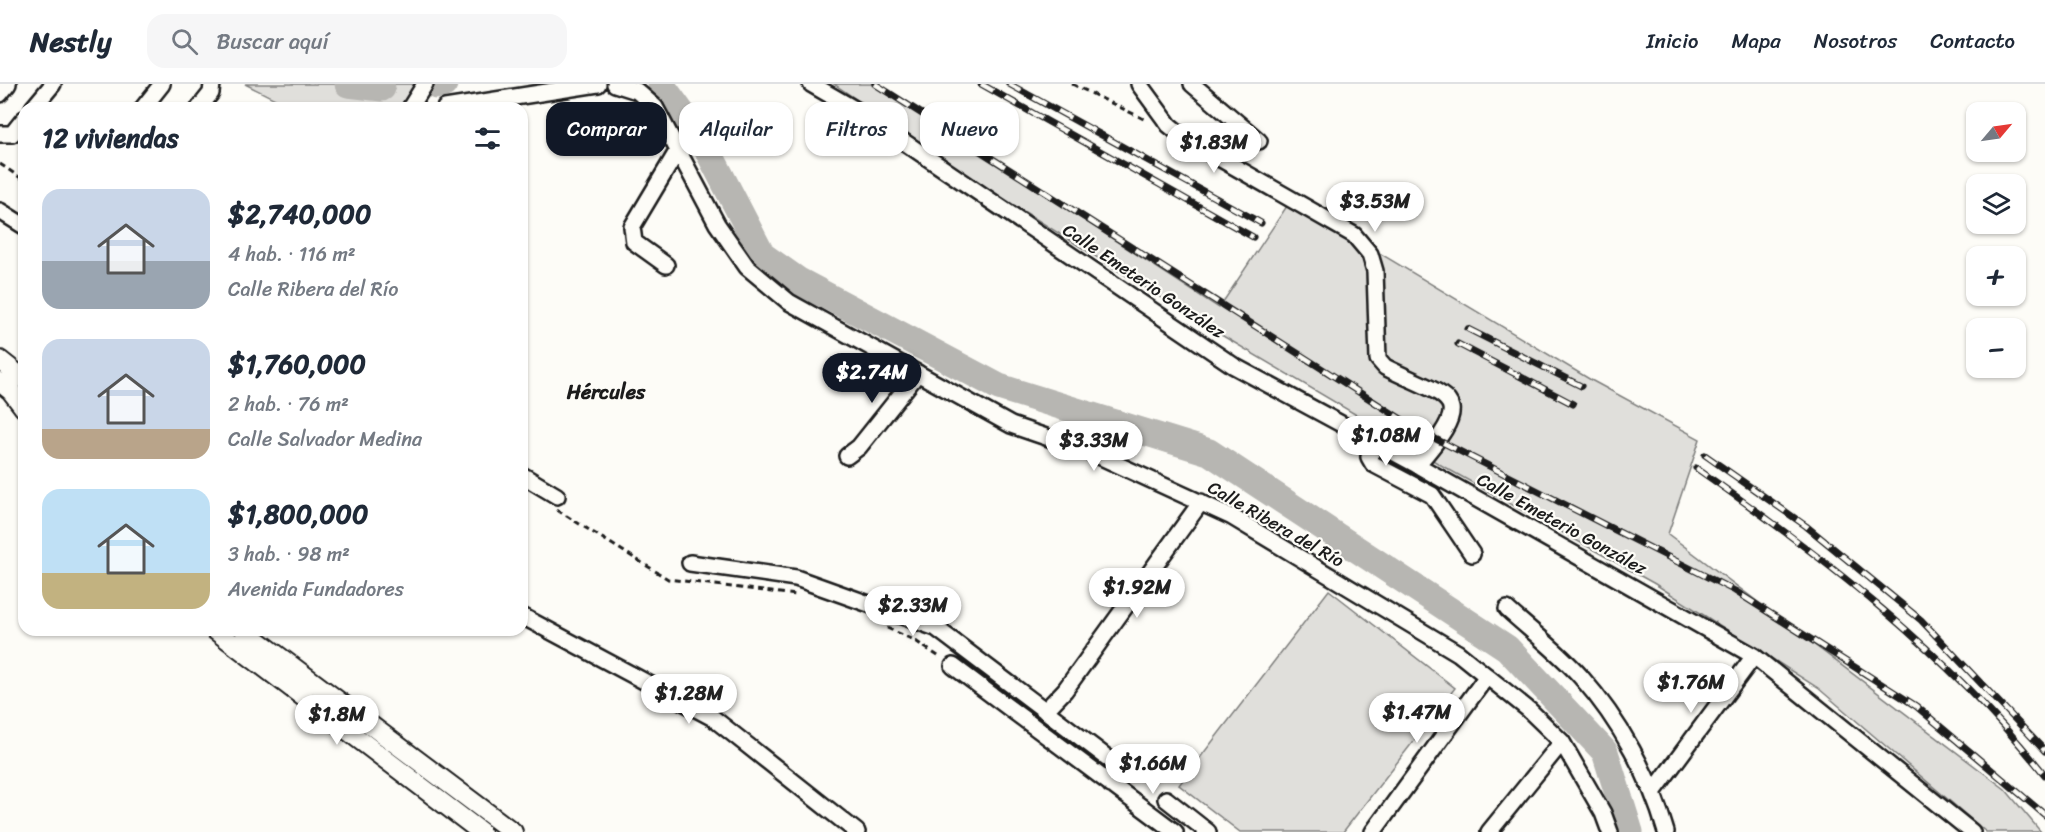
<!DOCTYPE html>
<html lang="es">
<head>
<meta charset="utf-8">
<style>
  :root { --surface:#fff; --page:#f6f6f7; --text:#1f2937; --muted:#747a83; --line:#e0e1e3; --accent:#111827 }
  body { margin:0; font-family:Sriracha,sans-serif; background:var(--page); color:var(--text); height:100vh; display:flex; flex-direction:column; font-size:22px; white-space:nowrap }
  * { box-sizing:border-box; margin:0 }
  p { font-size:20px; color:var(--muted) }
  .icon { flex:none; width:33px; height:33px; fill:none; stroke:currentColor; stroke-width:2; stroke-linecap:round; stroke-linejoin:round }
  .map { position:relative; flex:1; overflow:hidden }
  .panel { position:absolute; left:18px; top:18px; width:510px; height:534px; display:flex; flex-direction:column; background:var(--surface); border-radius:18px; box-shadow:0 2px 4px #0004 }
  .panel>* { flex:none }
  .guide { position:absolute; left:546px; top:18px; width:570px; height:54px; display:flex; gap:12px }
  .needle { width:39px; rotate:61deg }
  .controls { position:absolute; left:1966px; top:18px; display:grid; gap:12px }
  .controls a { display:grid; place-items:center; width:60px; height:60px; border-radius:12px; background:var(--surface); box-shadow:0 2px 4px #0004; font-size:30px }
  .price { position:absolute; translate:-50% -51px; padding:0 14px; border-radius:21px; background:#fff; color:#222; font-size:20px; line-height:39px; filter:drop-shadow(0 2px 3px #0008) }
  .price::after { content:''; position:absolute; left:50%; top:36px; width:18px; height:14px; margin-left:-9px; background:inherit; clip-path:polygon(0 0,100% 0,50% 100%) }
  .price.on { background:var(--accent); color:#fff }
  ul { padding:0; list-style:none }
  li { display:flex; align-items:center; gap:18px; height:150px; padding:0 24px }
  li span { display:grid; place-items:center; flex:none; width:168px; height:120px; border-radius:18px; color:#555 }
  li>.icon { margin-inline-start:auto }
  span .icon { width:72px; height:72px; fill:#fffc; stroke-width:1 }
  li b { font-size:26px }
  h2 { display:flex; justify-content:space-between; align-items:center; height:72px; padding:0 24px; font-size:26px }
  .chip { padding:0 21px; border-radius:18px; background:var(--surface); box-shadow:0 2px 4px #0004; font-size:21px; line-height:54px }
  .chip.on { background:var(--accent); color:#fff }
  header { display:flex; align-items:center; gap:36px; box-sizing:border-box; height:84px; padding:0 30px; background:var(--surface); border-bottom:2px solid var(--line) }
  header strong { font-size:28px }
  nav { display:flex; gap:33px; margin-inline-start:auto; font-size:21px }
  .search { width:420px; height:54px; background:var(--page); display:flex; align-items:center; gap:15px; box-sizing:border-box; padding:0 21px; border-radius:18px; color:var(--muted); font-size:22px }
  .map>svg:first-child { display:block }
</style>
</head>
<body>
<header>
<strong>Nestly</strong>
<div class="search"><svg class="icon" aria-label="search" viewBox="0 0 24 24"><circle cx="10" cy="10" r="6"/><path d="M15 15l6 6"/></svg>Buscar aquí</div>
<nav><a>Inicio</a><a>Mapa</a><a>Nosotros</a><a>Contacto</a></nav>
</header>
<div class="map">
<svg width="2045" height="748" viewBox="0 0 2045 748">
  <rect width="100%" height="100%" fill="#fdfcf7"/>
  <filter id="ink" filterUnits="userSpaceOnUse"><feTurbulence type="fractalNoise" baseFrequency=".0167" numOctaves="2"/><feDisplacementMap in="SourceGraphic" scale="12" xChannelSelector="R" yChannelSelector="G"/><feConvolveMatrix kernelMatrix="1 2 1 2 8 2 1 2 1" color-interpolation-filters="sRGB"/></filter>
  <g filter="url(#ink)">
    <!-- green -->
    <path fill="#e0dfdb" stroke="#7e7e7c" stroke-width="1.5" d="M245,0H421L404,24H293Z
      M834,0H875L1219,224L1291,116L1591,296L1700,355L1668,450L2005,705L2041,748H1986L1818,604L1655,500L1446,384L1201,239L987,104Z
      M1329,506L1455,604L1343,748H1240L1179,701Z"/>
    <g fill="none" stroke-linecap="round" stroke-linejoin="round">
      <!-- river -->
      <path stroke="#b7b6b2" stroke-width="27" d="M348,0L382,4
        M661,0L705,61L762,171L799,197L999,303L1209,368L1507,564L1605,668L1630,748
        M436,2L444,0"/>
      <defs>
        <path id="minor" d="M615,0L637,7L655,23L717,140L747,183L789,218L1011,341L1090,368L1232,433L1458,569L1529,626L1562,658L1603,729L1610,748
          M811,0L863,30L1234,282L1417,381L1754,572L1972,748
          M1139,0L1169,41L1186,55L1354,151L1370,170L1375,187L1378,275L1385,283C1450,316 1479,310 1417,381
          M1192,0L1259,57
          M0,10L8,0
          M33,24L53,0
          M143,24L162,0
          M199,24L211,9L212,0
          M410,24L425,0
          M445,24L598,0
          M0,50H12L24,35
          M0,127L24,142
          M666,181L634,158L632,143L678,66
          M1376,360L1369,373L1373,380L1432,411L1472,470
          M847,372L859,363L918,289
          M522,391L557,412
          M690,479L796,494L936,544L1113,678L1119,689L1111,701
          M1507,525C1531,547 1559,568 1581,593C1620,637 1650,692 1666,748
          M522,532L713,634L857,748
          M953,582L1175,748
          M1045,627L1065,606L1201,418
          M1654,707L1754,572
          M1166,715L1208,748
          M1373,748L1487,592
          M1489,748L1562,658"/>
        <path id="major" d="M0,276L24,295
          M0,298L11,307L24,324
          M215,546L481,748
          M244,546L513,748"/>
      </defs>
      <!-- minor casing -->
      <use href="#minor" stroke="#1c1c1c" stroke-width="20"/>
      <!-- major casing -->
      <use href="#major" stroke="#1c1c1c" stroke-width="22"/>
      <!-- path -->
      <path stroke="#1c1c1c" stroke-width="3" stroke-dasharray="6 4.5" stroke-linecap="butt" d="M1072,0L1146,36
        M0,80L24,96
        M557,426L668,495L796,511
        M887,544L914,556L941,574"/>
      <!-- minor -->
      <use href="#minor" stroke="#fdfcf7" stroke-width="15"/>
      <!-- major -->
      <use href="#major" stroke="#fdfcf7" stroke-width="18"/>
      <defs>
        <path id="rail" d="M875,0L1420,347L1735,507L1916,622L2045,731
          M981,0L1253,153
          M1009,0L1261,139
          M1468,245L1581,302
          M1458,260L1573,320
          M1705,371L1806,442L1921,536L2045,667
          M1696,384C1825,474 1946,567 2045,691"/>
      </defs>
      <!-- rail casing -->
      <use href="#rail" stroke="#1c1c1c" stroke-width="7"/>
      <!-- rail -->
      <use href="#rail" stroke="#fdfcf7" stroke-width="4.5" stroke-dasharray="14" stroke-linecap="butt"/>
    </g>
  </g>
  <g text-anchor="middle" stroke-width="4.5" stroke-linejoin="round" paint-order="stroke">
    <!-- street labels -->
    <g font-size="18" fill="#1c1c1c" stroke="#fdfcf7">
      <text transform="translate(1144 197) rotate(34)" y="6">Calle Emeterio González</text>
      <text transform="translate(1276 440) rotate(30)" y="6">Calle Ribera del Río</text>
      <text transform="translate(1562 440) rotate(29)" y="6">Calle Emeterio González</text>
    </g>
    <!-- neighbourhood labels -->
    <g font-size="20" font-weight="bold" fill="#1c1c1c" stroke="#fdfcf7">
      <text x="606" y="315">Hércules</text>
    </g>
  </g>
</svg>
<div class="controls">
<a><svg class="needle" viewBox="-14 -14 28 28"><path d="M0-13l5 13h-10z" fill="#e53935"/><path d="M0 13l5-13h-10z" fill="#747a83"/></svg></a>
<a><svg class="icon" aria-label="layers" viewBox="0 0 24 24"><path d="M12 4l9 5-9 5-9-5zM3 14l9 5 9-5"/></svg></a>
<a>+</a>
<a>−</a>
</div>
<b class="price" style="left:1214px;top:90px">$1.83M</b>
<b class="price" style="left:1375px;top:149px">$3.53M</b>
<b class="price on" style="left:872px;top:320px">$2.74M</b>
<b class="price" style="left:1386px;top:383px">$1.08M</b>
<b class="price" style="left:1094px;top:388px">$3.33M</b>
<b class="price" style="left:1137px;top:535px">$1.92M</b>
<b class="price" style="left:913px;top:553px">$2.33M</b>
<b class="price" style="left:1691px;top:630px">$1.76M</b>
<b class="price" style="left:689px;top:641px">$1.28M</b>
<b class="price" style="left:1417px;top:660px">$1.47M</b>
<b class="price" style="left:337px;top:662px">$1.8M</b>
<b class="price" style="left:1153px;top:711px">$1.66M</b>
<div class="guide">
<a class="chip on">Comprar</a>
<a class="chip">Alquilar</a>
<a class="chip">Filtros</a>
<a class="chip">Nuevo</a>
</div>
<section class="panel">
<h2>12 viviendas<svg class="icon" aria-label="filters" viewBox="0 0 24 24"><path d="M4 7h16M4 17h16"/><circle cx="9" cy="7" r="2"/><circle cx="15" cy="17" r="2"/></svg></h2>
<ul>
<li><span style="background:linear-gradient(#c9d6e8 60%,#9aa5b1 0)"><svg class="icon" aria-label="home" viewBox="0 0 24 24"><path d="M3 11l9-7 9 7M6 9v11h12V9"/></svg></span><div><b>$2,740,000</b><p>4 hab. · 116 m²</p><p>Calle Ribera del Río</p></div></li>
<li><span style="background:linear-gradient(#c9d6e8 75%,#b9a48a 0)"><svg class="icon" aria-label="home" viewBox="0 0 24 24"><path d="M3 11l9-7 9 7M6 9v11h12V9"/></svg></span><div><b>$1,760,000</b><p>2 hab. · 76 m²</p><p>Calle Salvador Medina</p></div></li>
<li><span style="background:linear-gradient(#bfe0f5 70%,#c2b280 0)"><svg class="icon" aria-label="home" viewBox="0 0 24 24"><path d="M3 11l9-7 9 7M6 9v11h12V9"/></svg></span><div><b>$1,800,000</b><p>3 hab. · 98 m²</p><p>Avenida Fundadores</p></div></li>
</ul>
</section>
</div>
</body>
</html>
